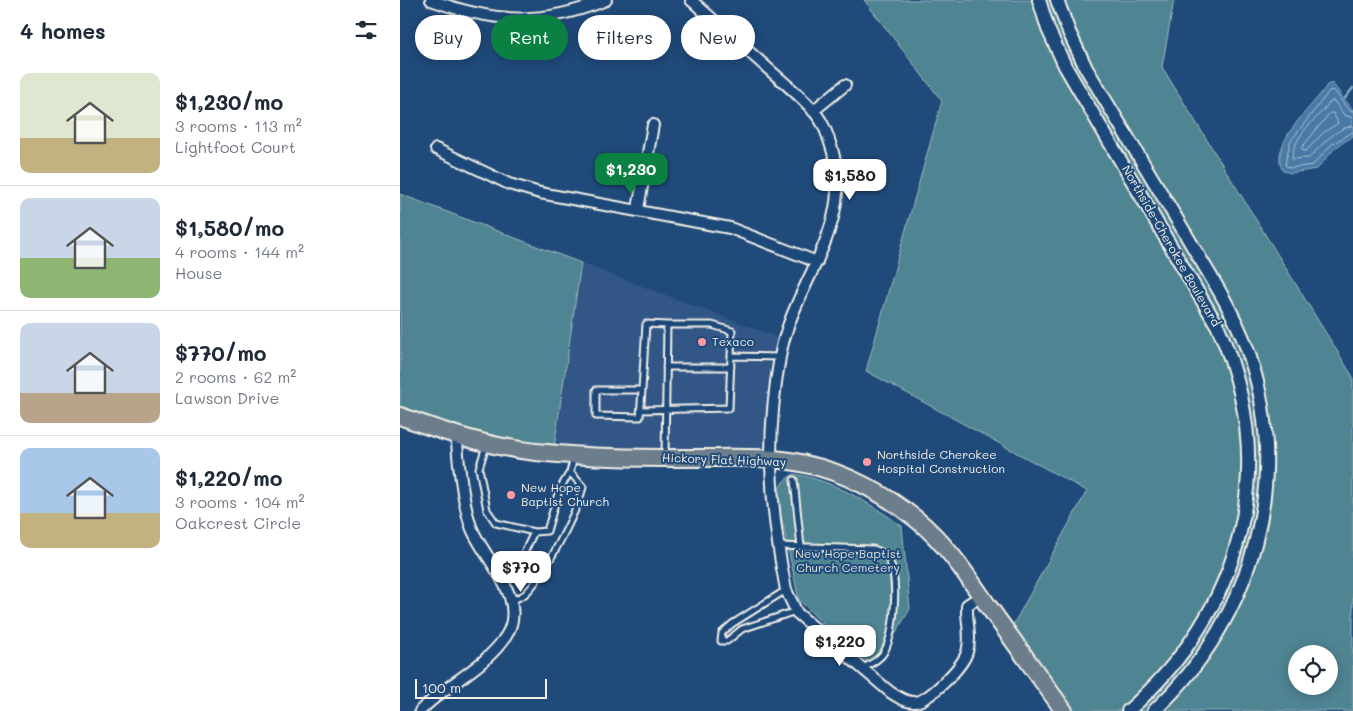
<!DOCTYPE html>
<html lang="en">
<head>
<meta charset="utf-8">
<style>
  :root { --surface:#fff; --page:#f2f2f3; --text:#1f2937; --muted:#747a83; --line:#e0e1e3; --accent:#0b8043 }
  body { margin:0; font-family:Mali,sans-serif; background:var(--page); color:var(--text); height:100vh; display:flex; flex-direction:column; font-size:19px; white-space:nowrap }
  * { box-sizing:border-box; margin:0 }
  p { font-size:16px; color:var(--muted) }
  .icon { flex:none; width:28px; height:28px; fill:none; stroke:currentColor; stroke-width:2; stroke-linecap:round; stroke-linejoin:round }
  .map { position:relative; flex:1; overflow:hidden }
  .side { display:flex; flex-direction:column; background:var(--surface); width:400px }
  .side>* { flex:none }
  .top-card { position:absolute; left:15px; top:15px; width:475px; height:45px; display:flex; gap:10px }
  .buttons { position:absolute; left:888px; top:645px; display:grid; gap:10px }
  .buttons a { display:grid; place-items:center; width:50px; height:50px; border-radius:50%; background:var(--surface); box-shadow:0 2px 12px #0003; font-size:25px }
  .scale { position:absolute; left:15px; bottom:12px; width:132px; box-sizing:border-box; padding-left:5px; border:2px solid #f4f1e8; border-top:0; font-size:14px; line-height:18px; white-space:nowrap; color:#f4f1e8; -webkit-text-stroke:4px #1f4a7a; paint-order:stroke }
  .price { position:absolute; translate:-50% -42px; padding:0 11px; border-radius:10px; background:#fff; color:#222; font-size:16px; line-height:32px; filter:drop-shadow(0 1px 2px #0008) }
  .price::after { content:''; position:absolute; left:50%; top:30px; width:15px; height:11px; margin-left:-8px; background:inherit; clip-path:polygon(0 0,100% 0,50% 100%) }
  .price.current { background:var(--accent); color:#fff }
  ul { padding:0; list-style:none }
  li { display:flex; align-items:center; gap:15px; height:125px; padding:0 20px }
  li+li { border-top:1px solid var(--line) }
  li span { display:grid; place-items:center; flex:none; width:140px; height:100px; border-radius:10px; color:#555 }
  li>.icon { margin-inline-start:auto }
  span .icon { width:60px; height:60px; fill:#fffc; stroke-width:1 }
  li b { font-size:21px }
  h2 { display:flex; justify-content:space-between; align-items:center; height:60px; padding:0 20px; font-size:21px }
  .chip { padding:0 18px; border-radius:22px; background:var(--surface); box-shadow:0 2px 12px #0003; font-size:18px; line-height:45px }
  .chip.current { background:var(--accent); color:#fff }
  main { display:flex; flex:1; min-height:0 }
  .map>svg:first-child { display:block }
</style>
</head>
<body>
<main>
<section class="side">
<h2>4 homes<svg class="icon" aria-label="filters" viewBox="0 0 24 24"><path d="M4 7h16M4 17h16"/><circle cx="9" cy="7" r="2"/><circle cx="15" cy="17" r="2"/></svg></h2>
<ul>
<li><span style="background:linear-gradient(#dfe7d0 65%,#c2b280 0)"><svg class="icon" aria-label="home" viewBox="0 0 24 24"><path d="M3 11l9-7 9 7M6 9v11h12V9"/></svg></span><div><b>$1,230/mo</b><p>3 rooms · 113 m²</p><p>Lightfoot Court</p></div></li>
<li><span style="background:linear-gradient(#c9d6e8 60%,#8fb573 0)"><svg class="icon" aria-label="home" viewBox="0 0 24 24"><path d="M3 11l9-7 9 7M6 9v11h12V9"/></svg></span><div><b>$1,580/mo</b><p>4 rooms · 144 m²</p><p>House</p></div></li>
<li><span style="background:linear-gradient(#c9d6e8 70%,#b9a48a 0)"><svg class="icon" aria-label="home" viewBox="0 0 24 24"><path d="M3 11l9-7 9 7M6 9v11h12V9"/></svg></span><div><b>$770/mo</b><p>2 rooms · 62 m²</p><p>Lawson Drive</p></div></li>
<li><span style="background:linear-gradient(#a9c7e8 65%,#c2b280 0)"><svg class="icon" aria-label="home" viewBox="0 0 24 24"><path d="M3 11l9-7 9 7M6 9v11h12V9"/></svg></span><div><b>$1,220/mo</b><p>3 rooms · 104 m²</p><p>Oakcrest Circle</p></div></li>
</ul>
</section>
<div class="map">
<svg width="953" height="711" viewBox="0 0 953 711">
  <rect width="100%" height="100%" fill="#1f4a7a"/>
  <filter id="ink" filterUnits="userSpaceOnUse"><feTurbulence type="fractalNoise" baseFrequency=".02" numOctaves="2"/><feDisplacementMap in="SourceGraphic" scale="10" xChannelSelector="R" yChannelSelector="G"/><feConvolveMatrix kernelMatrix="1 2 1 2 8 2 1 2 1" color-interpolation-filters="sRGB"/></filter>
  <g filter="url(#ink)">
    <!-- built -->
    <path fill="#315786" d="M181,263L388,341L367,450L225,459L153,454Z"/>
    <!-- green -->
    <path fill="#4f8492" stroke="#a2babd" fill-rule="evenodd" d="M464,0H774L762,67L953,377V711H667L613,625L687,491L466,371L542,101ZM896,654H929V686H896Z
      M0,194L181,263L153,454L0,417Z
      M394,474C435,481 468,502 502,526L510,609L475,668L430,631L399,600L378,501C378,487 381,481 394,474Z"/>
    <!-- water -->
    <path fill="#497aa6" stroke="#8daac0" d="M932,83L953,110V136L935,148L917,169L891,173L883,171C867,144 914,106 927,85Z"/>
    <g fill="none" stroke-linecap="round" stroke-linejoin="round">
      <!-- shore -->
      <path stroke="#b0c1ce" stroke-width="1" d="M953,111C942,110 941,91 930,90L890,142L885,165L890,168L913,165L932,144L953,132
        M930,113H933L938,123L923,133L906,151H903L902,148Z
        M953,118L944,115L934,101H931C917,119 893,135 892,159L909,158C920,147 936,127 953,126"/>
      <!-- stream -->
      <path stroke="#8daac0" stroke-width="2.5" d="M945,98L953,88"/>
      <defs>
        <path id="service" d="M331,356L380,357
          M266,367H331
          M242,390L240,417L196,416V390H242L246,324L267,325
          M241,410L329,408L332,331L312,325H267L265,455
          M86,446L79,468L87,510L96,523L134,532L147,531L159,490L170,472L174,458
          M394,480L401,547
          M378,546L473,549C480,551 485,553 489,560C499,579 495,638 482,655C477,661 469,665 463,668
          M115,572L134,532
          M386,590L332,624L322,633L321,641H327L342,629L396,611
          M111,601C115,599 121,597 125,594C144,577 177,512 183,487L170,472"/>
        <path id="minor" d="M31,0C94,23 142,26 206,0
          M291,0C318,24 346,49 373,73C389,87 407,101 419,118C425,126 429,139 432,149C456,228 392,284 380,357C365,440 370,508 386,590L397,613L490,692C498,697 506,703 515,702C530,700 563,666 567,652C572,637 566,620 567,605L581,596
          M413,111L445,85
          M36,149L109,184L140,193L330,228L417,262
          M238,209L253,125
          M20,711C46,684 85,668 106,636C129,599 86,562 72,529C64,509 57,458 57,435"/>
        <path id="tertiary" d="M639,0L648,29L665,66L818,327C881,469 842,610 728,711
          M657,0L669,32L686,68C719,123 752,178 785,233C806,270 831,306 846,346C894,475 854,618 754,711"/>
        <path id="primary" d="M0,416C44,432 89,447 136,452C190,458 245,458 300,458C334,458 371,456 405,464C445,472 485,494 516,519C544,541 566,574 586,603C612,639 638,675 664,711"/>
      </defs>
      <!-- service casing -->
      <use href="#service" stroke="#f4f1e8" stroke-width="9"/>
      <!-- minor casing -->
      <use href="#minor" stroke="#f4f1e8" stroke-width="14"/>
      <!-- tertiary casing -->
      <use href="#tertiary" stroke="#f4f1e8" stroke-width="16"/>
      <!-- primary casing -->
      <use href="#primary" stroke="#f4f1e8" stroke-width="20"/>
      <!-- service -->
      <use href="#service" stroke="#1f4a7a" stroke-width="5"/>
      <!-- minor -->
      <use href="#minor" stroke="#1f4a7a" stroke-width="10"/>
      <!-- tertiary -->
      <use href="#tertiary" stroke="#1f4a7a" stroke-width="12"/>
      <!-- primary -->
      <use href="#primary" stroke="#6c7d8b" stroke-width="16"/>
    </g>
  </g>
  <!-- markers -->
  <g fill="#ff9aa2" stroke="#1f4a7a" stroke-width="2">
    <circle cx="302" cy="342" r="5"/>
    <circle cx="467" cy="462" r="5"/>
    <circle cx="111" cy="495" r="5"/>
  </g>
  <g text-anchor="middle" stroke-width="4" stroke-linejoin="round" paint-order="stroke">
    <!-- street labels -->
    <g font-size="12" fill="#f4f1e8" stroke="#1f4a7a">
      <text transform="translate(771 246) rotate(60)" y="4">Northside-Cherokee Boulevard</text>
      <text transform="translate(324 460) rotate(2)" y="4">Hickory Flat Highway</text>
    </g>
    <!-- poi labels -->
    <g font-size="12" fill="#f4f1e8" stroke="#1f4a7a" text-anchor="start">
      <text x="312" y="346">Texaco</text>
      <text x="477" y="459">Northside Cherokee<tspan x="477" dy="14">Hospital Construction</tspan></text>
      <text x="121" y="492">New Hope<tspan x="121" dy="14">Baptist Church</tspan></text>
    </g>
    <!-- park labels -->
    <g font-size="12" fill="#dbe1db" stroke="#1f4a7a">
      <text x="448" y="558">New Hope Baptist<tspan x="448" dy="14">Church Cemetery</tspan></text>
    </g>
  </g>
</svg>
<div class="buttons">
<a><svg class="icon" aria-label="locate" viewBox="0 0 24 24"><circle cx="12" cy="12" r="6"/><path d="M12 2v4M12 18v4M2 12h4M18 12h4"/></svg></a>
</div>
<div class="scale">100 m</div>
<b class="price current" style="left:231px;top:195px">$1,230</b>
<b class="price" style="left:450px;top:201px">$1,580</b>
<b class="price" style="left:121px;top:593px">$770</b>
<b class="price" style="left:440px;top:667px">$1,220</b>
<div class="top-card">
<a class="chip">Buy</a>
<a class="chip current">Rent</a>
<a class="chip">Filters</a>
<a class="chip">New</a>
</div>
</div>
</main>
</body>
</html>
